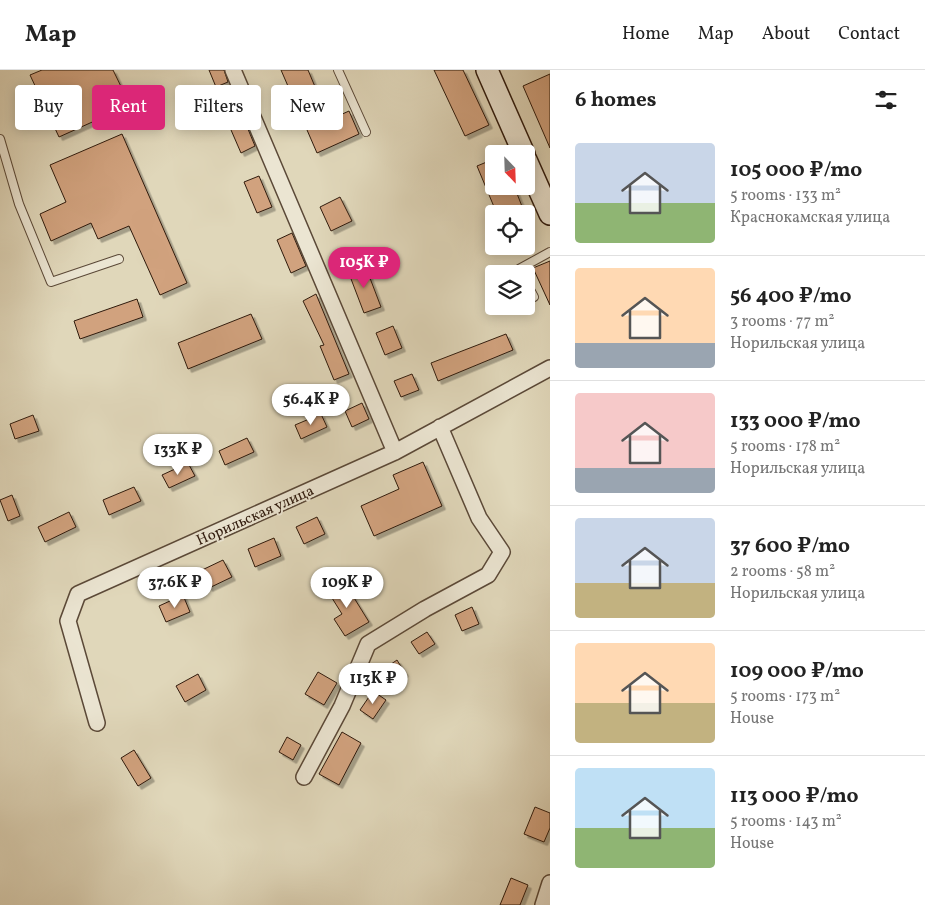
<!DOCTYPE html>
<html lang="en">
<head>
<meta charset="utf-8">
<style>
  :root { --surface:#fff; --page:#f2f2f2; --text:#222; --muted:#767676; --line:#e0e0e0; --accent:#db2777 }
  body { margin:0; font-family:Vollkorn,serif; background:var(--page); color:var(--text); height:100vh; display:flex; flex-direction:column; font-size:19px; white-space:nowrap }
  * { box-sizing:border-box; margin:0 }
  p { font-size:16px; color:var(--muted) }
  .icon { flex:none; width:28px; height:28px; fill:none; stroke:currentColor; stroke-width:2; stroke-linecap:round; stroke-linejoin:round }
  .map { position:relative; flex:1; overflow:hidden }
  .sheet { display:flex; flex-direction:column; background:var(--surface); width:375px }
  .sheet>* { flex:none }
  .guide { position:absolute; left:15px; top:15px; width:460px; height:45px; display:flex; gap:10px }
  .needle { width:32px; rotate:157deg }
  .fabs { position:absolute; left:485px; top:75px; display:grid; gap:10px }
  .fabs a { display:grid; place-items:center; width:50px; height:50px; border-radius:5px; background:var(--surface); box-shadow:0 2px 12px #0003; font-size:25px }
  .price { position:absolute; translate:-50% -42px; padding:0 11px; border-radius:18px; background:#fff; color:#222; font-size:16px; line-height:32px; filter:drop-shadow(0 1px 2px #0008) }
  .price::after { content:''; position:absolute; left:50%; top:30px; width:15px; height:11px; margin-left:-8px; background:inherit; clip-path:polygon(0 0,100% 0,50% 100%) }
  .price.active { background:var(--accent); color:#fff }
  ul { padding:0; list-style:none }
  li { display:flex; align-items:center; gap:15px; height:125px; padding:0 25px }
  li+li { border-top:1px solid var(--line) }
  li span { display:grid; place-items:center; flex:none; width:140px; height:100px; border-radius:5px; color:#555 }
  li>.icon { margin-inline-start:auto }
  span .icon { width:60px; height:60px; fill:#fffc; stroke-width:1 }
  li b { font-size:21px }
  h2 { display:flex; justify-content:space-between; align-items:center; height:60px; padding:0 25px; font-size:21px }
  .tag { padding:0 18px; border-radius:5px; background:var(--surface); box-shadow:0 2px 12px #0003; font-size:18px; line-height:45px }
  .tag.active { background:var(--accent); color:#fff }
  header { display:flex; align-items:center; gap:30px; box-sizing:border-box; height:70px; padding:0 25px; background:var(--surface); border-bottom:1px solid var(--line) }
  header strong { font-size:24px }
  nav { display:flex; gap:28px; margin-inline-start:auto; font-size:18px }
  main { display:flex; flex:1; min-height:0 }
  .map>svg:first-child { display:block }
</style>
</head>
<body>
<header>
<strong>Map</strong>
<nav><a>Home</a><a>Map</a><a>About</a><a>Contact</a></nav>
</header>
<main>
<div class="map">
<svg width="550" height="835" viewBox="0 0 550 835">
  <defs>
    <filter id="shadow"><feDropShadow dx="3.5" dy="3.5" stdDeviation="0" flood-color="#0004"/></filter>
  </defs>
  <rect width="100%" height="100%" fill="#e0d7ba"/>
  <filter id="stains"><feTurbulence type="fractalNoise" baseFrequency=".004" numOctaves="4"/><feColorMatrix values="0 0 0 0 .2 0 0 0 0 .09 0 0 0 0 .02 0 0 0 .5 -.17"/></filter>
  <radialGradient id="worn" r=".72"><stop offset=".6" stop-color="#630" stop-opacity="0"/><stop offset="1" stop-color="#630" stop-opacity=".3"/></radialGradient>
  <!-- building -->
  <path fill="#d1a27e" stroke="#2f1a0d" filter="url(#shadow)" d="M42,0H113L130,35L59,67L30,5Z
    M209,0H224L228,12L216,17Z
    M281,0H308L329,50L349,41L359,64L317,83Z
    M434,0H463L489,55L465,66Z
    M550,4V78L523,16Z
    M243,47L255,76L241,83L228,53Z
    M122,64L187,213L160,225L129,156L98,169L91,153L51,171L40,144L66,132L50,95Z
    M494,89V116H514L525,144H497L477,96Z
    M259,106L272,137L257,143L244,112Z
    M340,127L352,151L331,161L320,137Z
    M292,163L306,196L291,203L277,170Z
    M550,191V235L533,198Z
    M365,195L381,237L364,243L348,201Z
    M316,224L349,304L334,310L320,276L324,275L303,231Z
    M137,229L143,247L80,269L74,251Z
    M251,244L262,269L188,299L178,273Z
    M393,256L402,278L385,285L376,263Z
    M506,264L513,280L438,311L431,293Z
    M412,304L419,320L401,327L394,311Z
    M362,333L369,349L352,357L345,341Z
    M321,344L327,357L301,369L295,355Z
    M33,345L39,361L15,369L10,354Z
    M247,368L254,382L225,395L219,381Z
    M423,392L442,436L374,466L361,436L399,419L393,405Z
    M188,393L195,406L169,418L162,405Z
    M134,417L141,431L109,445L103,430Z
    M12,425L20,446L8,451L0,430Z
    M69,442L76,457L45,472L38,457Z
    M317,447L325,464L304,474L296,457Z
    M274,468L281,486L255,497L248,479Z
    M223,490L232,507L209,518L200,501Z
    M343,510L369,552L345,566L334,549L342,544L327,520Z
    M183,525L190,542L166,552L159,536Z
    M472,537L479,554L462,561L455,545Z
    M427,562L435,574L419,584L411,572Z
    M397,590L405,603L386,616L378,603Z
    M318,602L337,613L324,635L305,624Z
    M198,604L206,620L185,632L176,616Z
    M373,621L386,630L373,649L360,640Z
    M342,662L361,673L339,715L319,704Z
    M287,667L301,675L293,690L279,682Z
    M134,680L151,708L138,716L121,688Z
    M535,737L550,743V758L544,772L524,764Z
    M511,808L528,815L520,835H500Z"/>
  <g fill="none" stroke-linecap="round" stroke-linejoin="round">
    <defs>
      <path id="lane" d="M338,0L366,62
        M0,69L19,134L51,212L119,189
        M522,204L519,199L550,182
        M526,212L534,227"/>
      <path id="street" d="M233,0L395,382
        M97,653L68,551L78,524L395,382L550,298
        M304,707L342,636L368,574L425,539L488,505L502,482L479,448L440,357
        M543,835L550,813"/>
      <path id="secondary" d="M487,0L524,84
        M526,90L550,144"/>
    </defs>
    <!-- lane casing -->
    <use href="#lane" stroke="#5b4938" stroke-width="10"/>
    <!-- street casing -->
    <use href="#street" stroke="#5b4938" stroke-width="18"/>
    <!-- secondary casing -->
    <use href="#secondary" stroke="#2f1a0d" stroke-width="24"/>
    <!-- lane -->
    <use href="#lane" stroke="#ebe5d2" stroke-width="8"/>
    <!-- street -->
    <use href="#street" stroke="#ebe5d2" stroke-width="15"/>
    <!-- secondary -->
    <use href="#secondary" stroke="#ebe5d2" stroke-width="21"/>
  </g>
  <g text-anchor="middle" stroke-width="4" stroke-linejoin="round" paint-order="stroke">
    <!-- street labels -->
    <g font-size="15" fill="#2f1a0d" stroke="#ebe5d2">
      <text transform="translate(255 445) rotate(-24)" y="5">Норильская улица</text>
    </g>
  </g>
  <rect width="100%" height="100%" filter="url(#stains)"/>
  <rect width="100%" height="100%" fill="url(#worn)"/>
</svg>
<div class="fabs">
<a><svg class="needle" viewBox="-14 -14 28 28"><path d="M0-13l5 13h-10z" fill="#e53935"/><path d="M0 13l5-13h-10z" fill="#767676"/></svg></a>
<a><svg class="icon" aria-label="locate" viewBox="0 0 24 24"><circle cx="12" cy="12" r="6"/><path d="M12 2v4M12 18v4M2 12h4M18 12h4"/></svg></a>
<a><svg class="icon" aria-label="layers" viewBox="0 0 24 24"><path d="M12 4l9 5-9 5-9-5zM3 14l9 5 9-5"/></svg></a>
</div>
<b class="price active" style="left:364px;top:219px">105K ₽</b>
<b class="price" style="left:311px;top:356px">56.4K ₽</b>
<b class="price" style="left:178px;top:406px">133K ₽</b>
<b class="price" style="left:175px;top:539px">37.6K ₽</b>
<b class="price" style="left:347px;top:539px">109K ₽</b>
<b class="price" style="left:373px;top:635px">113K ₽</b>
<div class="guide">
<a class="tag">Buy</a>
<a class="tag active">Rent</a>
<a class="tag">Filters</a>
<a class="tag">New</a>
</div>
</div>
<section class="sheet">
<h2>6 homes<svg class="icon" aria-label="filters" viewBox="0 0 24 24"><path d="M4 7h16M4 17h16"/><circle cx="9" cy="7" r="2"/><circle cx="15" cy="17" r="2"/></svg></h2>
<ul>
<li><span style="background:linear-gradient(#c9d6e8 60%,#8fb573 0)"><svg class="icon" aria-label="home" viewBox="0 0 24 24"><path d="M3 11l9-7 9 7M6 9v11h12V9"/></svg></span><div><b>105 000 ₽/mo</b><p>5 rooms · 133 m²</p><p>Краснокамская улица</p></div></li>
<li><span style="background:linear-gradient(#ffd9b3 75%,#9aa5b1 0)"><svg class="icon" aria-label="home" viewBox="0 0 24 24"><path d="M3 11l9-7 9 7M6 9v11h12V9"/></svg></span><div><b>56 400 ₽/mo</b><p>3 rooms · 77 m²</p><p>Норильская улица</p></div></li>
<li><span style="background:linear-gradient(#f6c9c9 75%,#9aa5b1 0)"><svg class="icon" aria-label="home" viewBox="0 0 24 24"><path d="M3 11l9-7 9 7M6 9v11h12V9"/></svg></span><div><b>133 000 ₽/mo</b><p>5 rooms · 178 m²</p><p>Норильская улица</p></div></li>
<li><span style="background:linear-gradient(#c9d6e8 65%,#c2b280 0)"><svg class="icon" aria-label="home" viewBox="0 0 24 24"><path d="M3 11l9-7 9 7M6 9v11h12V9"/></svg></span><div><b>37 600 ₽/mo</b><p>2 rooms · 58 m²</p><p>Норильская улица</p></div></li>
<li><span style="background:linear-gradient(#ffd9b3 60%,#c2b280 0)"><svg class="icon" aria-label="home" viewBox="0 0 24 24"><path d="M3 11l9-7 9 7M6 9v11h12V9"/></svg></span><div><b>109 000 ₽/mo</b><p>5 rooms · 173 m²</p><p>House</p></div></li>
<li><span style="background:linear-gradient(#bfe0f5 60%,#8fb573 0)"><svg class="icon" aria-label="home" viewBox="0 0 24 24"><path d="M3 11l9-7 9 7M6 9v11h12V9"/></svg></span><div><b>113 000 ₽/mo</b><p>5 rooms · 143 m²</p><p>House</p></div></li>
</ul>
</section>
</main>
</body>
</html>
